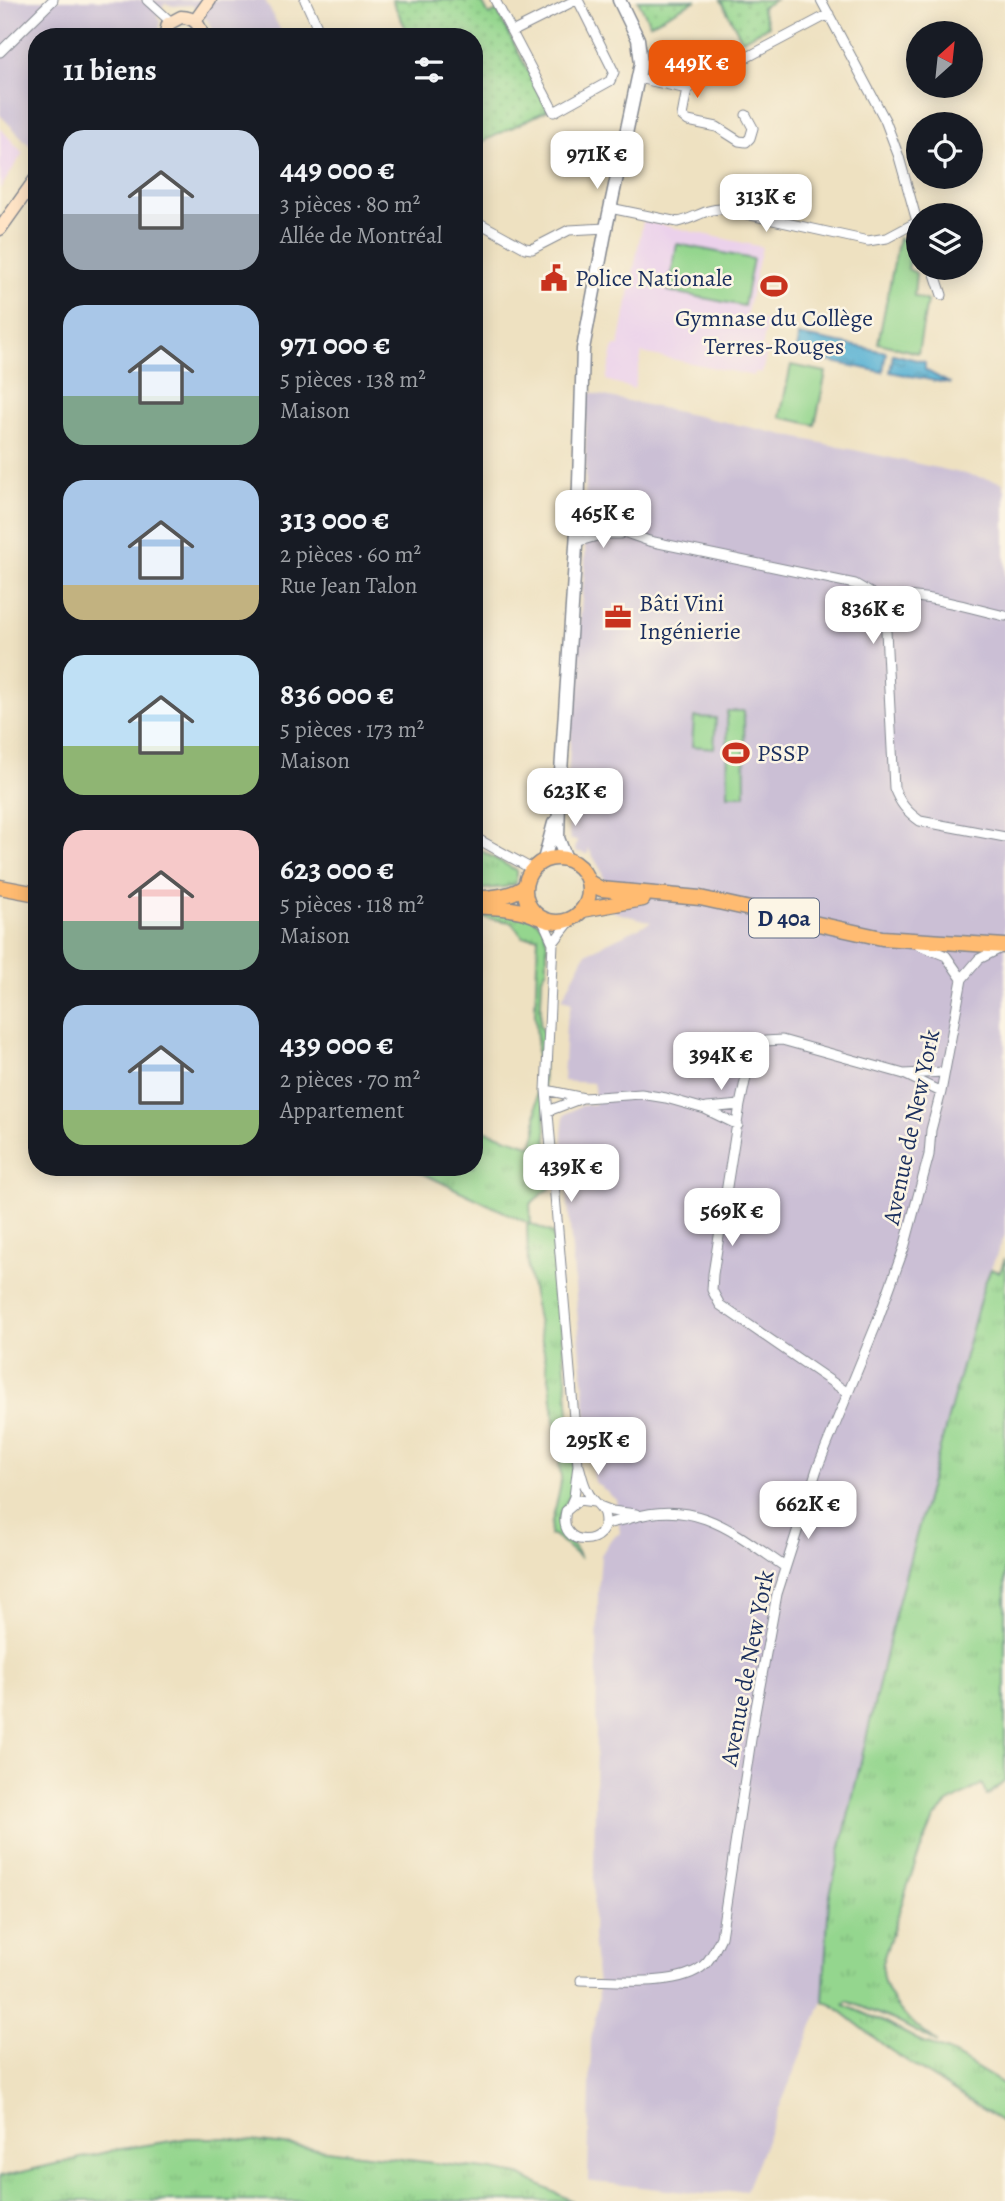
<!DOCTYPE html>
<html lang="fr">
<head>
<meta charset="utf-8">
<style>
  :root { --surface:#171b24; --page:#242831; --text:#f1f3f6; --muted:#9ea1a6; --accent:#ea580c }
  body { margin:0; font-family:Alegreya,serif; background:var(--page); color:var(--text); height:100vh; display:flex; flex-direction:column; font-size:26px; white-space:nowrap }
  * { box-sizing:border-box; margin:0 }
  p { font-size:23px; color:var(--muted) }
  .icon { flex:none; width:38px; height:38px; fill:none; stroke:currentColor; stroke-width:2; stroke-linecap:round; stroke-linejoin:round }
  .map { position:relative; flex:1; overflow:hidden }
  .drawer { position:absolute; left:28px; top:28px; width:455px; height:1148px; display:flex; flex-direction:column; background:var(--surface); border-radius:28px; box-shadow:0 4px 18px #0003 }
  .drawer>* { flex:none }
  .needle { width:46px; rotate:27deg }
  .fabs { position:absolute; left:906px; top:21px; display:grid; gap:14px }
  .fabs a { display:grid; place-items:center; width:77px; height:77px; border-radius:50%; background:var(--surface); box-shadow:0 4px 18px #0003; font-size:35px }
  .price { position:absolute; translate:-50% -60px; padding:0 16px; border-radius:14px; background:#fff; color:#222; font-size:23px; line-height:46px; filter:drop-shadow(0 2px 4px #0008) }
  .price::after { content:''; position:absolute; left:50%; top:42px; width:21px; height:16px; margin-left:-10px; background:inherit; clip-path:polygon(0 0,100% 0,50% 100%) }
  .price.current { background:var(--accent); color:#fff }
  ul { padding:0; list-style:none }
  li { display:flex; align-items:center; gap:21px; height:175px; padding:0 35px }
  li span { display:grid; place-items:center; flex:none; width:196px; height:140px; border-radius:21px; color:#555 }
  li>.icon { margin-inline-start:auto }
  span .icon { width:84px; height:84px; fill:#fffc; stroke-width:1 }
  li b { font-size:30px }
  h2 { display:flex; justify-content:space-between; align-items:center; height:84px; padding:0 35px; font-size:30px }
  .map>svg:first-child { display:block }
</style>
</head>
<body>
<div class="map">
<svg width="1005" height="2201" viewBox="0 0 1005 2201">
  <defs>
    <pattern id="grass-tufts" width="24" height="20" patternUnits="userSpaceOnUse" patternTransform="scale(1.75)"><rect width="24" height="20" fill="#94d68e"/><path d="M3 7l-1-3M5 7V3M7 7l1-3M15 17l-1-3M17 17v-4M19 17l1-3" fill="none" stroke="#7fb87d"/></pattern>
    <pattern id="park-dots" width="8" height="8" patternUnits="userSpaceOnUse" patternTransform="scale(1.75)"><rect width="8" height="8" fill="#94d68e"/><path d="M2 2h.1M6 6h.1" fill="none" stroke="#7fb87d" stroke-width="1.8" stroke-linecap="round"/></pattern>
    <pattern id="water-ripples" width="26" height="14" patternUnits="userSpaceOnUse" patternTransform="scale(1.75)"><rect width="26" height="14" fill="#55b0d3"/><path d="M2 4q2-2 4 0t4 0M15 11q2-2 4 0t4 0" fill="none" stroke="#4690ae"/></pattern>
  </defs>
  <rect width="100%" height="100%" fill="#fcf5e5"/>
  <filter id="ink" filterUnits="userSpaceOnUse"><feTurbulence type="fractalNoise" baseFrequency=".0143" numOctaves="2"/><feDisplacementMap in="SourceGraphic" scale="14" xChannelSelector="R" yChannelSelector="G"/><feConvolveMatrix kernelMatrix="1 2 1 2 8 2 1 2 1" color-interpolation-filters="sRGB"/></filter>
  <filter id="wash" filterUnits="userSpaceOnUse"><feTurbulence type="fractalNoise" baseFrequency=".00686" numOctaves="4" result="noise"/><feDisplacementMap in="SourceGraphic" scale="28" xChannelSelector="R" yChannelSelector="G"/><feGaussianBlur stdDeviation="1.57" result="paint"/><feColorMatrix in="noise" values="0 0 0 0 0 0 0 0 0 0 0 0 0 0 0 0 0 1.4 0 .05"/><feComposite in="paint" operator="in"/></filter>
  <g filter="url(#wash)">
    <rect width="100%" height="100%" fill="#eee1c1"/>
    <!-- built -->
    <path fill="#ebd1eb" d="M0,128L23,153L0,189Z
      M643,221L762,247L746,316L767,321L762,348L767,350L762,373L755,372L754,376L642,353L634,389L606,380L614,346H619Z"/>
    <!-- industrial -->
    <path fill="#cbbfd5" d="M0,0H265L284,37H215L209,22L192,5L173,6L165,3L157,16L160,21L159,37H37V153L0,115Z
      M586,392L1002,482L1005,491V1235L984,1285L895,1614L829,1899L823,2001L746,2190L702,2194L588,2181L591,2039L599,1996L593,1937L598,1593L601,1555L611,1539L620,1533L616,1500L595,1482L589,1449L562,1135L564,1115L580,1106L595,1104L594,1088L593,1083L563,1081L566,1024L572,1002L562,999L586,953L651,922L614,912L601,870L588,848V854L575,851L577,840H570L566,811L573,693L585,565Z"/>
    <!-- grass -->
    <path fill="url(#grass-tufts)" stroke="#588276" stroke-width="2" d="M474,847L516,870V884L504,887L474,890V883L479,882L474,868Z
      M474,909L532,917L543,927L547,942V969L542,977L540,1025L544,1034L543,1088L550,1189L544,1192L530,1204L531,1224L553,1233L574,1469C573,1476 573,1485 571,1492C567,1506 554,1513 560,1529C565,1540 576,1545 579,1557L554,1535H550C551,1514 561,1497 561,1477L550,1383L528,1268L527,1225L530,1224L409,1167H474V1127L532,1146L536,1133L537,1040L535,1013L538,937H523L511,922L474,916Z
      M1005,1258V1781L987,1796L982,1784L947,1804L934,1819L916,1861L882,1963C880,1999 912,2024 938,2043L896,2021L847,2001L844,2005L884,2022L924,2043L948,2051L1005,2085V2124L890,2050L830,2003L823,2001L829,1899L895,1614L984,1285L991,1269L1000,1272Z
      M189,2138H226L492,2170L519,2175L572,2201H0V2177L115,2150Z"/>
    <!-- park -->
    <path fill="url(#park-dots)" stroke="#588276" stroke-width="2" d="M392,0H481L489,15L497,11L548,110L474,146V37H410Z
      M638,0H696L650,24Z
      M721,0H775L761,8L769,26L742,40Z"/>
    <!-- pitch -->
    <path fill="#94d68e" stroke="#588276" stroke-width="2" d="M899,238L909,242L908,269L916,273L914,296L927,301L918,353L878,343Z
      M677,244L753,259L744,306L668,291Z
      M791,365L826,372L815,425L780,417Z
      M727,711H744L745,795H728Z
      M694,717L716,718L714,748L692,746Z"/>
    <!-- water -->
    <path fill="url(#water-ripples)" stroke="#387098" stroke-width="2" d="M798,335L886,352L883,372L797,355Z
      M893,354L925,362V370L951,384L890,372Z"/>
  </g>
  <g filter="url(#ink)">
    <g fill="none" stroke-linecap="round" stroke-linejoin="round">
      <defs>
        <path id="minor" d="M147,0L171,22
          M305,0L322,37
          M495,0L554,112L610,81L614,72L578,0
          M821,0L885,120L899,157L918,225
          M512,32L576,0
          M0,52L53,0
          M638,78L687,89L829,14
          M687,89L682,116L688,121L717,127L739,141L746,142L750,138L753,128L746,115
          M610,208L678,222C694,219 706,208 723,209L868,241L887,238L917,222
          M474,220L525,248L532,249L569,230L606,228
          M933,268L942,295
          M578,516L649,541L855,584L879,598L885,611L894,788C900,803 906,811 920,821L1005,837
          M576,542L604,534H620
          M879,598C920,591 964,607 1005,616
          M474,837L532,869
          M542,919L553,943L571,920
          M553,943L546,1090L578,1465L574,1497L570,1506
          M919,945L946,956L962,979L979,959L1001,948
          M904,1074L944,1072
          M546,1090L584,1098L641,1094L666,1098L705,1109L738,1125
          M707,1108L740,1105
          M548,1111L582,1098
          M848,1393L720,1305L712,1290L713,1274L740,1105L751,1053L765,1041L782,1040L904,1074L941,1092
          M579,1466C582,1475 583,1484 588,1492C592,1501 601,1505 604,1514C613,1547 556,1550 566,1511L579,1500L594,1502
          M599,1506L612,1511L636,1514
          M604,1525C613,1521 622,1521 631,1518C696,1498 734,1532 785,1567
          M581,1980C613,1980 679,1988 704,1965C712,1958 716,1947 721,1937L755,1713L777,1594L817,1469L876,1325L904,1248L929,1155L931,1130L941,1092L962,979"/>
        <path id="tertiary" d="M566,859L558,838L559,802L578,516L583,349L606,228L641,63L638,39L619,0
          M544,860L554,823"/>
        <path id="secondary" d="M195,21L210,0
          M165,37L168,24L181,17C194,17 201,25 202,37
          M0,229L37,177"/>
        <path id="primary" d="M525 890a32 32 0 1 1 64 0a32 32 0 1 1-64 0Z
          M589,882L601,889L700,898L882,938L1005,946
          M0,887L37,894
          M474,899C491,897 512,897 525,886
          M474,906C495,908 519,907 538,917
          M582,910L643,899"/>
      </defs>
      <!-- minor casing -->
      <use href="#minor" stroke="#848890" stroke-width="11"/>
      <!-- tertiary casing -->
      <use href="#tertiary" stroke="#848890" stroke-width="15"/>
      <!-- secondary casing -->
      <use href="#secondary" stroke="#848890" stroke-width="15"/>
      <!-- primary casing -->
      <use href="#primary" stroke="#848890" stroke-width="17"/>
      <!-- minor -->
      <use href="#minor" stroke="#fff" stroke-width="9"/>
      <!-- tertiary -->
      <use href="#tertiary" stroke="#fff" stroke-width="12"/>
      <!-- secondary -->
      <use href="#secondary" stroke="#ffe4c6" stroke-width="12"/>
      <!-- primary -->
      <use href="#primary" stroke="#ffbb71" stroke-width="14"/>
    </g>
  </g>
  <!-- icons -->
  <defs>
    <symbol id="civic-bare" viewBox="-9 -9 18 18"><path d="M-.6-6.5H3V-4.5H.6V-3L4-1V1h2V6H-6V1h2V-1L-.6-3ZM-1.2 2.5V6h2.4V2.5Z" fill="#c8321e" stroke="#fcf5e5" stroke-width="2.5" paint-order="stroke"/></symbol>
    <symbol id="stadium-bare" viewBox="-9 -9 18 18"><path d="M0-5a6.5 5 0 1 0 0 10a6.5 5 0 1 0 0-10ZM-3.5-1.8h7v3.6h-7Z" fill="#c8321e" stroke="#fcf5e5" stroke-width="2.5" paint-order="stroke"/></symbol>
    <symbol id="office-bare" viewBox="-9 -9 18 18"><path d="M-6-3h4V-5.5h4V-3h4V5H-6ZM-1-4.5V-3h2v-1.5ZM-6 0V1H6V0Z" fill="#c8321e" stroke="#fcf5e5" stroke-width="2.5" paint-order="stroke"/></symbol>
  </defs>
  <g fill-rule="evenodd">
    <use href="#civic-bare" x="535" y="259" width="38" height="38"/>
    <use href="#stadium-bare" x="755" y="267" width="38" height="38"/>
    <use href="#office-bare" x="599" y="598" width="38" height="38"/>
    <use href="#stadium-bare" x="717" y="734" width="38" height="38"/>
  </g>
  <g text-anchor="middle" stroke-width="5" stroke-linejoin="round" paint-order="stroke">
    <!-- shield labels -->
    <rect fill="#fcf5e5" stroke="#5e6a86" stroke-width="2" x="749" y="898.5" width="70" height="39" rx="5"/>
    <g font-size="23" font-weight="bold" fill="#1b2f5e">
      <text x="784" y="926">D 40a</text>
    </g>
    <!-- poi labels -->
    <g font-size="24" fill="#1b2f5e" stroke="#fcf5e5" text-anchor="start">
      <text x="575" y="286">Police Nationale</text>
      <text x="774" y="326" text-anchor="middle">Gymnase du Collège<tspan x="774" dy="28">Terres-Rouges</tspan></text>
      <text x="639" y="611">Bâti Vini<tspan x="639" dy="28">Ingénierie</tspan></text>
      <text x="757" y="761">PSSP</text>
    </g>
    <!-- street labels -->
    <g font-size="24" fill="#1b2f5e" stroke="#fcf5e5">
      <text transform="translate(911 1127) rotate(-78)" y="8">Avenue de New York</text>
      <text transform="translate(747 1668) rotate(-79)" y="8">Avenue de New York</text>
    </g>
  </g>
</svg>
<div class="fabs">
<a><svg class="needle" viewBox="-14 -14 28 28"><path d="M0-13l5 13h-10z" fill="#e53935"/><path d="M0 13l5-13h-10z" fill="#9ea1a6"/></svg></a>
<a><svg class="icon" aria-label="locate" viewBox="0 0 24 24"><circle cx="12" cy="12" r="6"/><path d="M12 2v4M12 18v4M2 12h4M18 12h4"/></svg></a>
<a><svg class="icon" aria-label="layers" viewBox="0 0 24 24"><path d="M12 4l9 5-9 5-9-5zM3 14l9 5 9-5"/></svg></a>
</div>
<b class="price current" style="left:697px;top:100px">449K €</b>
<b class="price" style="left:597px;top:191px">971K €</b>
<b class="price" style="left:766px;top:234px">313K €</b>
<b class="price" style="left:603px;top:550px">465K €</b>
<b class="price" style="left:873px;top:646px">836K €</b>
<b class="price" style="left:575px;top:828px">623K €</b>
<b class="price" style="left:721px;top:1092px">394K €</b>
<b class="price" style="left:571px;top:1204px">439K €</b>
<b class="price" style="left:732px;top:1248px">569K €</b>
<b class="price" style="left:598px;top:1477px">295K €</b>
<b class="price" style="left:808px;top:1541px">662K €</b>
<section class="drawer">
<h2>11 biens<svg class="icon" aria-label="filters" viewBox="0 0 24 24"><path d="M4 7h16M4 17h16"/><circle cx="9" cy="7" r="2"/><circle cx="15" cy="17" r="2"/></svg></h2>
<ul>
<li><span style="background:linear-gradient(#c9d6e8 60%,#9aa5b1 0)"><svg class="icon" aria-label="home" viewBox="0 0 24 24"><path d="M3 11l9-7 9 7M6 9v11h12V9"/></svg></span><div><b>449 000 €</b><p>3 pièces · 80 m²</p><p>Allée de Montréal</p></div></li>
<li><span style="background:linear-gradient(#a9c7e8 65%,#7fa58c 0)"><svg class="icon" aria-label="home" viewBox="0 0 24 24"><path d="M3 11l9-7 9 7M6 9v11h12V9"/></svg></span><div><b>971 000 €</b><p>5 pièces · 138 m²</p><p>Maison</p></div></li>
<li><span style="background:linear-gradient(#a9c7e8 75%,#c2b280 0)"><svg class="icon" aria-label="home" viewBox="0 0 24 24"><path d="M3 11l9-7 9 7M6 9v11h12V9"/></svg></span><div><b>313 000 €</b><p>2 pièces · 60 m²</p><p>Rue Jean Talon</p></div></li>
<li><span style="background:linear-gradient(#bfe0f5 65%,#8fb573 0)"><svg class="icon" aria-label="home" viewBox="0 0 24 24"><path d="M3 11l9-7 9 7M6 9v11h12V9"/></svg></span><div><b>836 000 €</b><p>5 pièces · 173 m²</p><p>Maison</p></div></li>
<li><span style="background:linear-gradient(#f6c9c9 65%,#7fa58c 0)"><svg class="icon" aria-label="home" viewBox="0 0 24 24"><path d="M3 11l9-7 9 7M6 9v11h12V9"/></svg></span><div><b>623 000 €</b><p>5 pièces · 118 m²</p><p>Maison</p></div></li>
<li><span style="background:linear-gradient(#a9c7e8 75%,#8fb573 0)"><svg class="icon" aria-label="home" viewBox="0 0 24 24"><path d="M3 11l9-7 9 7M6 9v11h12V9"/></svg></span><div><b>439 000 €</b><p>2 pièces · 70 m²</p><p>Appartement</p></div></li>
</ul>
</section>
</div>
</body>
</html>
